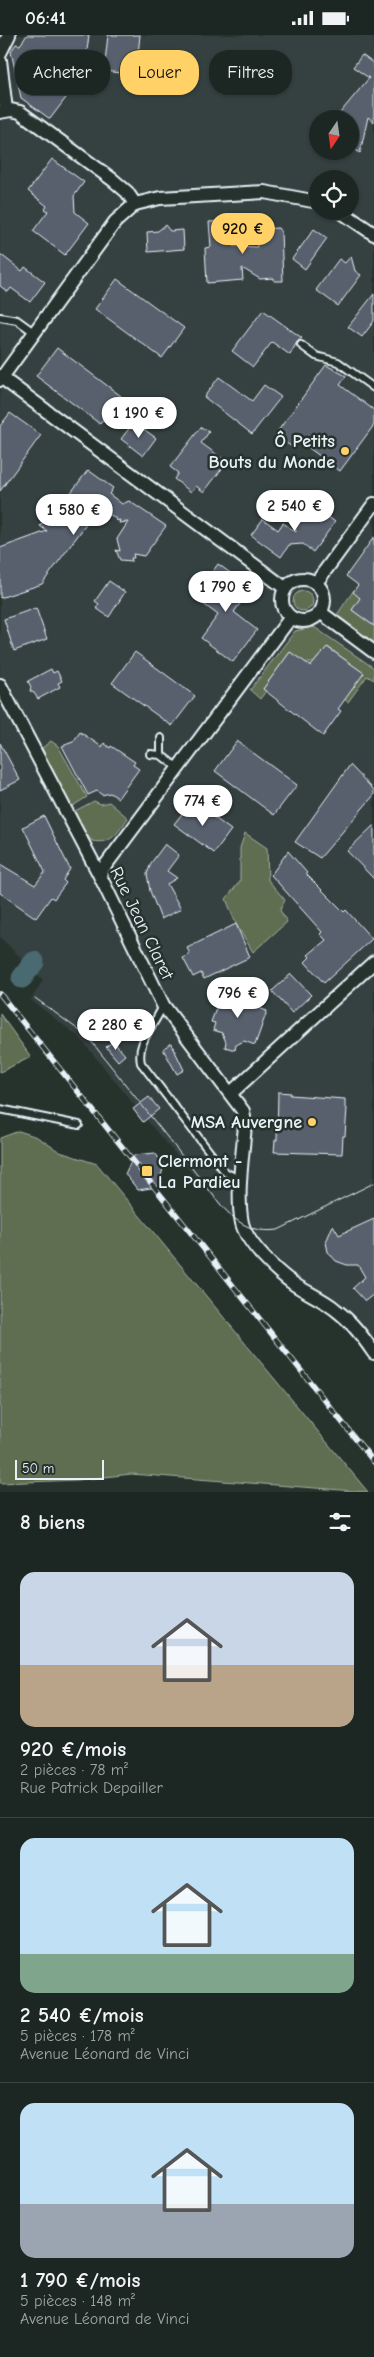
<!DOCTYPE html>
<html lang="fr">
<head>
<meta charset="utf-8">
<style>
  :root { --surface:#1c2622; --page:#252e2a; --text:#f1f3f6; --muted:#a0a5a5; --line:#3a4340; --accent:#ffd166 }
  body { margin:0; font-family:"Comic Neue",sans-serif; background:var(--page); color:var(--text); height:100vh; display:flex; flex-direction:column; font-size:19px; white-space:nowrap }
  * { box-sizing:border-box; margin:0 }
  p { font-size:16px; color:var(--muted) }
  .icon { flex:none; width:28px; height:28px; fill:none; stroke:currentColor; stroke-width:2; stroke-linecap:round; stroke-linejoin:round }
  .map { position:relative; height:1457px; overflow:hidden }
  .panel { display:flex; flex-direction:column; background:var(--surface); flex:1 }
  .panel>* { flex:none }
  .banner { position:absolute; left:15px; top:15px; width:345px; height:45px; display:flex; gap:10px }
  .needle { width:32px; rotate:193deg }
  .controls { position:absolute; left:309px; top:75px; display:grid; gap:10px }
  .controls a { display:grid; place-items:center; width:50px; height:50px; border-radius:50%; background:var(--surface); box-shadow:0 1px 4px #0004,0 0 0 1px var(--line); font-size:25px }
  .scale { position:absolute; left:15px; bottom:12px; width:89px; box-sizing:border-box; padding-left:5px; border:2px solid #e8f1f8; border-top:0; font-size:14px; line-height:18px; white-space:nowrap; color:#e8f1f8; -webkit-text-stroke:4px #26332d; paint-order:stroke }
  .price { position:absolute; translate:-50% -42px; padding:0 11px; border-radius:18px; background:#fff; color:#222; font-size:16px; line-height:32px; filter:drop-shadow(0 1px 2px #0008) }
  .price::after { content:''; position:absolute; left:50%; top:30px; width:15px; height:11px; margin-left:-8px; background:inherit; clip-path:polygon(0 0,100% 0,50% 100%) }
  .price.active { background:var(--accent); color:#111 }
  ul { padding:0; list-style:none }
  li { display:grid; align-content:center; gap:10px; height:265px; padding:0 20px }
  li+li { border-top:1px solid var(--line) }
  li span { display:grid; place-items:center; height:155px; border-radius:15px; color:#555 }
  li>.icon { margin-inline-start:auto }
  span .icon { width:90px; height:90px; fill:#fffc; stroke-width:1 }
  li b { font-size:21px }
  h2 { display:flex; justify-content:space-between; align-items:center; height:60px; padding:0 20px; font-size:21px }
  .chip { padding:0 18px; border-radius:20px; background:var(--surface); box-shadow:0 1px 4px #0004,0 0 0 1px var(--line); font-size:18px; line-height:45px }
  .chip.active { background:var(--accent); color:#111 }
  .status { display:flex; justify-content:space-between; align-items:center; height:35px; padding:0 25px; background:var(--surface); direction:ltr }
  .status svg { height:14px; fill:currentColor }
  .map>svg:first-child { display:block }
</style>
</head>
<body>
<div class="status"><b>06:41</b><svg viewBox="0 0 49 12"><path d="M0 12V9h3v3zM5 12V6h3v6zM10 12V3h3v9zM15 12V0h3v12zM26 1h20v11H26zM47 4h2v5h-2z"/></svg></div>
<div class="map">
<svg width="374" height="1457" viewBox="0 0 374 1457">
  <rect width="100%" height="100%" fill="#26332d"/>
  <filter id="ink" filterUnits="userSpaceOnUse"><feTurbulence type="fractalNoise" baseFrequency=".02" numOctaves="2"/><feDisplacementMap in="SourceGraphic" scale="10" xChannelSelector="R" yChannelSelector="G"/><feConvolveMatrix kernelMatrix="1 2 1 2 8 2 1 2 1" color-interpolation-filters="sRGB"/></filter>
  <g filter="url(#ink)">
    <!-- built -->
    <path fill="#354140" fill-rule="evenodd" d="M0,0H374V1318L357,1294L272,1230L158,1099L79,1002L31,965L43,945L0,902ZM318,84H350V116H318ZM318,144H350V176H318Z"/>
    <!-- green -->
    <path fill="#5e6e51" stroke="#a3b0a4" d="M354,555L361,563L352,575L374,591V608L336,581Z
      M293 566a10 10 0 1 1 20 0a10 10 0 1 1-20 0Z
      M314,592L374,633V645L367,641L348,667L337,659L363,638L328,612L313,628H304L290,617L263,654L266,656L260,664L250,655L295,596Z
      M51,706L58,711L87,762L71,772L42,713Z
      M94,766L101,769L109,767L128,783C118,797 112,810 92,806L82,794L75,776Z
      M245,798L267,813L268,845L285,865L280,875L287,887L253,917L236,889L226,864L240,846V813Z
      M0,979L31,1022L0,1037Z
      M19,1096L37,1102L60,1117L97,1129L368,1457L131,1439L78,1445L0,1448V1103Z"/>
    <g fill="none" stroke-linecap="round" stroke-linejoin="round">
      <!-- river -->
      <path stroke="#4a6a70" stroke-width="21" d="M22,943L34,927"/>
    </g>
    <!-- building -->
    <path fill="#58616e" stroke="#e8f1f8" d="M27,0H89L84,39L50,84L21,63L11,16L16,9L20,10Z
      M108,0H140L136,40L104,36Z
      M362,20L374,29V87L368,82L360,118L350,111V84H335L369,43L353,32Z
      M52,124L84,147L74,161L75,177L89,188L65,220L33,196L48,176L45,174L47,171L28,156Z
      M231,186L233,211L257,212V197L259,194L278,193L281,197L283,246H274V243L260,244L242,233L243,245L207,248L205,213L211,212L209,187Z
      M165,190L170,196L183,195L184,214L148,217L147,197L158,196Z
      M314,194L327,203L305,234L292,224Z
      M0,219L22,236L25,232L45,247L30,267L11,253L8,257L0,251Z
      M351,221L355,236L361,240L338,271L316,255L339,224L345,228Z
      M117,244L184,293L162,323L95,274Z
      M374,259V286L362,302L348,292Z
      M263,275L302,303L297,307L290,320L272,307L253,332L232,316Z
      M57,313L121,361L100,389L36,341Z
      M326,330L346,341L340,350L374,375V390L340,436L298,405L292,412L275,400Z
      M219,342L252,366L264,350L281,362L252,399L204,362Z
      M10,378L41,400L0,456V391Z
      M134,387L156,403L143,421L121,404Z
      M201,392L209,397L201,408L227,427L204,457L196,451L191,457L174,444L178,438L170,432Z
      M88,435L113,453L109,459L122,469L129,466L166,491L144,521L133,519L134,523H131L132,526L120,525L116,515L120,516L117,504L128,487L119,488L120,485L116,486L115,483L99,472L42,549L0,563V513L47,496L40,491L50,478L61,486L73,469L66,464Z
      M313,470L335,487L313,517L303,509L289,510L281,522L251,500L263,484L278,495L283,488L296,497L294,484L303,482Z
      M374,502V591L352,575L360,563L353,557L358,550L346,541Z
      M218,529L251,553L234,577L257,595L233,627L201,603L218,580L194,562Z
      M109,546L125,557L109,582L96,573L99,569L95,566Z
      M36,573L47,604L14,616L4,584Z
      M327,612L364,638L338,674L341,676L323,701L263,654L290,617L311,631Z
      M135,617L195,661L172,691L112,648Z
      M51,634L53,638L57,636L62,646L58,648L60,652L38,664L34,658L30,656L31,652L28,646Z
      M80,697L102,712L104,708L110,713L111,711L135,727L133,730L139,734L118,763L110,758L102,760L97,756L88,760L62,711L73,707Z
      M237,706L297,750L274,780L215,736Z
      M0,708L20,745L0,755Z
      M350,730L374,755V760L320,823L295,807Z
      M192,766L231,795L214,818L174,789Z
      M44,781L70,834L63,845L66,848L54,864L51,862L36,883L0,858V829L35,850L45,837L23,792Z
      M374,790V844L347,816Z
      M165,809L179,820L167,836L177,843L167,849L181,874L161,884L150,856L147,839L151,828Z
      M288,816L307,838L306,839L344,877L346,875L372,904L324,948L305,927L310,922L308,920L326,905L320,899L322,897L271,840Z
      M236,889L250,922L204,944L201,938L193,942L183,923L190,919L187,913Z
      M291,939L311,960L292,978L272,956Z
      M236,955L256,962L253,971L267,976L255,1010L244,1006L236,1010L235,1015L225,1012L226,1007L222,998L213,995L215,988L211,987L221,960L233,964Z
      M113,1006L125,1020L118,1026L106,1012Z
      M171,1008L184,1035L177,1039L163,1014Z
      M278,1057L291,1058L290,1060L345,1064V1073H347L345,1101H343L342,1119L274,1117L275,1105H277Z
      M149,1062L159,1074L143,1087L133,1074Z
      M155,1118L164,1130L158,1152L138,1155L125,1139L134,1120Z
      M374,1184V1259L365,1266L353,1253L365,1242L358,1230H347L336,1226L328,1217L326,1207L333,1190L339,1200Z"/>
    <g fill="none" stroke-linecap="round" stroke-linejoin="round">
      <defs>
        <path id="lane" d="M0,282L17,285L35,298
          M301,310L316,321L338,327L374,353
          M161,703V720
          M150,719L161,720L178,733
          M163,970C156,990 136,1005 141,1028L225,1137L240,1145
          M0,1074L79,1090"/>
        <path id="street" d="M0,18L9,0
          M0,25L6,75
          M0,77L11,75L20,77L113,145L127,157L135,169
          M340,176L374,199
          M2,343L285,553
          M0,345L115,187L135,169L160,163L264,157L318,167
          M282 565a21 21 0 1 1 42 0a21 21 0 1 1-42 0Z
          M316,548L374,469
          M320,577L374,617
          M0,650L99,839L163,970L243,1076L245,1089C243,1121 236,1157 242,1188C247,1209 277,1237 294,1249C307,1258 323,1264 336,1275C352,1287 363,1302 374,1318
          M99,839L291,582
          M231,1058L374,927"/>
      </defs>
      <!-- lane casing -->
      <use href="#lane" stroke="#e8f1f8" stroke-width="10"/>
      <!-- street casing -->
      <use href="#street" stroke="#e8f1f8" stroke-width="16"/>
      <!-- lane -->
      <use href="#lane" stroke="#26332d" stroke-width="6"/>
      <!-- street -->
      <use href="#street" stroke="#26332d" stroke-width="12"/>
      <!-- tram -->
      <path stroke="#e8f1f8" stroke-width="1" d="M35,963L87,1001L221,1170C238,1189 252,1198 278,1195L374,1148"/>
      <defs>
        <path id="rail" d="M0,959L374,1427"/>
      </defs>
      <!-- rail casing -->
      <use href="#rail" stroke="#e8f1f8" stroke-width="5.5"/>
      <!-- rail -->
      <use href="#rail" stroke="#26332d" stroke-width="4" stroke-dasharray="11" stroke-linecap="butt"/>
    </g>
  </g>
  <!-- markers -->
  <g fill="#ffd166" stroke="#26332d" stroke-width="2">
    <circle cx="345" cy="416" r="5"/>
    <circle cx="312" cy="1087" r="5"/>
    <rect x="141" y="1130" width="12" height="12" rx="2.5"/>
  </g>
  <g text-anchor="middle" stroke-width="5" stroke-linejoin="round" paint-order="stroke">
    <!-- poi labels -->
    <g font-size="18" font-weight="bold" fill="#e8f1f8" stroke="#26332d" text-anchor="end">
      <text x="335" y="412">Ô Petits<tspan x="335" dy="21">Bouts du Monde</tspan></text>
      <text x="302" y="1093">MSA Auvergne</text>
      <text x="158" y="1132" text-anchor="start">Clermont -<tspan x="158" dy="21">La Pardieu</tspan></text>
    </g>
    <!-- street labels -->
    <g font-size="18" fill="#e8f1f8" stroke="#26332d">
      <text transform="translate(142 888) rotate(64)" y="6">Rue Jean Claret</text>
    </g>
  </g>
</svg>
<div class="controls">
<a><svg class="needle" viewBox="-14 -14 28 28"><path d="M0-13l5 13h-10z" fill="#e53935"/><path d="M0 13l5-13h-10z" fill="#a0a5a5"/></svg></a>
<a><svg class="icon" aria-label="locate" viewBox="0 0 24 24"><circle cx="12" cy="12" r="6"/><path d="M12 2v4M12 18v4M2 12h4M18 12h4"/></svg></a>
</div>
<div class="scale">50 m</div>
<b class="price active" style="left:243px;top:220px">920 €</b>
<b class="price" style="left:139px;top:404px">1 190 €</b>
<b class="price" style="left:295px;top:497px">2 540 €</b>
<b class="price" style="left:74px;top:501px">1 580 €</b>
<b class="price" style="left:226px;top:578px">1 790 €</b>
<b class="price" style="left:203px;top:792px">774 €</b>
<b class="price" style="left:238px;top:984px">796 €</b>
<b class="price" style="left:116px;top:1016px">2 280 €</b>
<div class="banner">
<a class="chip">Acheter</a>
<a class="chip active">Louer</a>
<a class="chip">Filtres</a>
</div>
</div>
<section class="panel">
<h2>8 biens<svg class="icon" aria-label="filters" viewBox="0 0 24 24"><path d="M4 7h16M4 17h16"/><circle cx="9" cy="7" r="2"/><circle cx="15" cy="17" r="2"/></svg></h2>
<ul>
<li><span style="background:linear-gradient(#c9d6e8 60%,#b9a48a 0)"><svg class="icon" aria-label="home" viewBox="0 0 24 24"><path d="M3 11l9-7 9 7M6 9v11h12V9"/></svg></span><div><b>920 €/mois</b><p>2 pièces · 78 m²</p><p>Rue Patrick Depailler</p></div></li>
<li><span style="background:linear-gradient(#bfe0f5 75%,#7fa58c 0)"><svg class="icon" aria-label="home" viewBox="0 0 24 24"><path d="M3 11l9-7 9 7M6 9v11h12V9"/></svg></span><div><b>2 540 €/mois</b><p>5 pièces · 178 m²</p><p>Avenue Léonard de Vinci</p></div></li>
<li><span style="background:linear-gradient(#bfe0f5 65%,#9aa5b1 0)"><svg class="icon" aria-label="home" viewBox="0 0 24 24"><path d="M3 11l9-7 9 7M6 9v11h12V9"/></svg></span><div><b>1 790 €/mois</b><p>5 pièces · 148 m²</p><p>Avenue Léonard de Vinci</p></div></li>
</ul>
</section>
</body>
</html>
